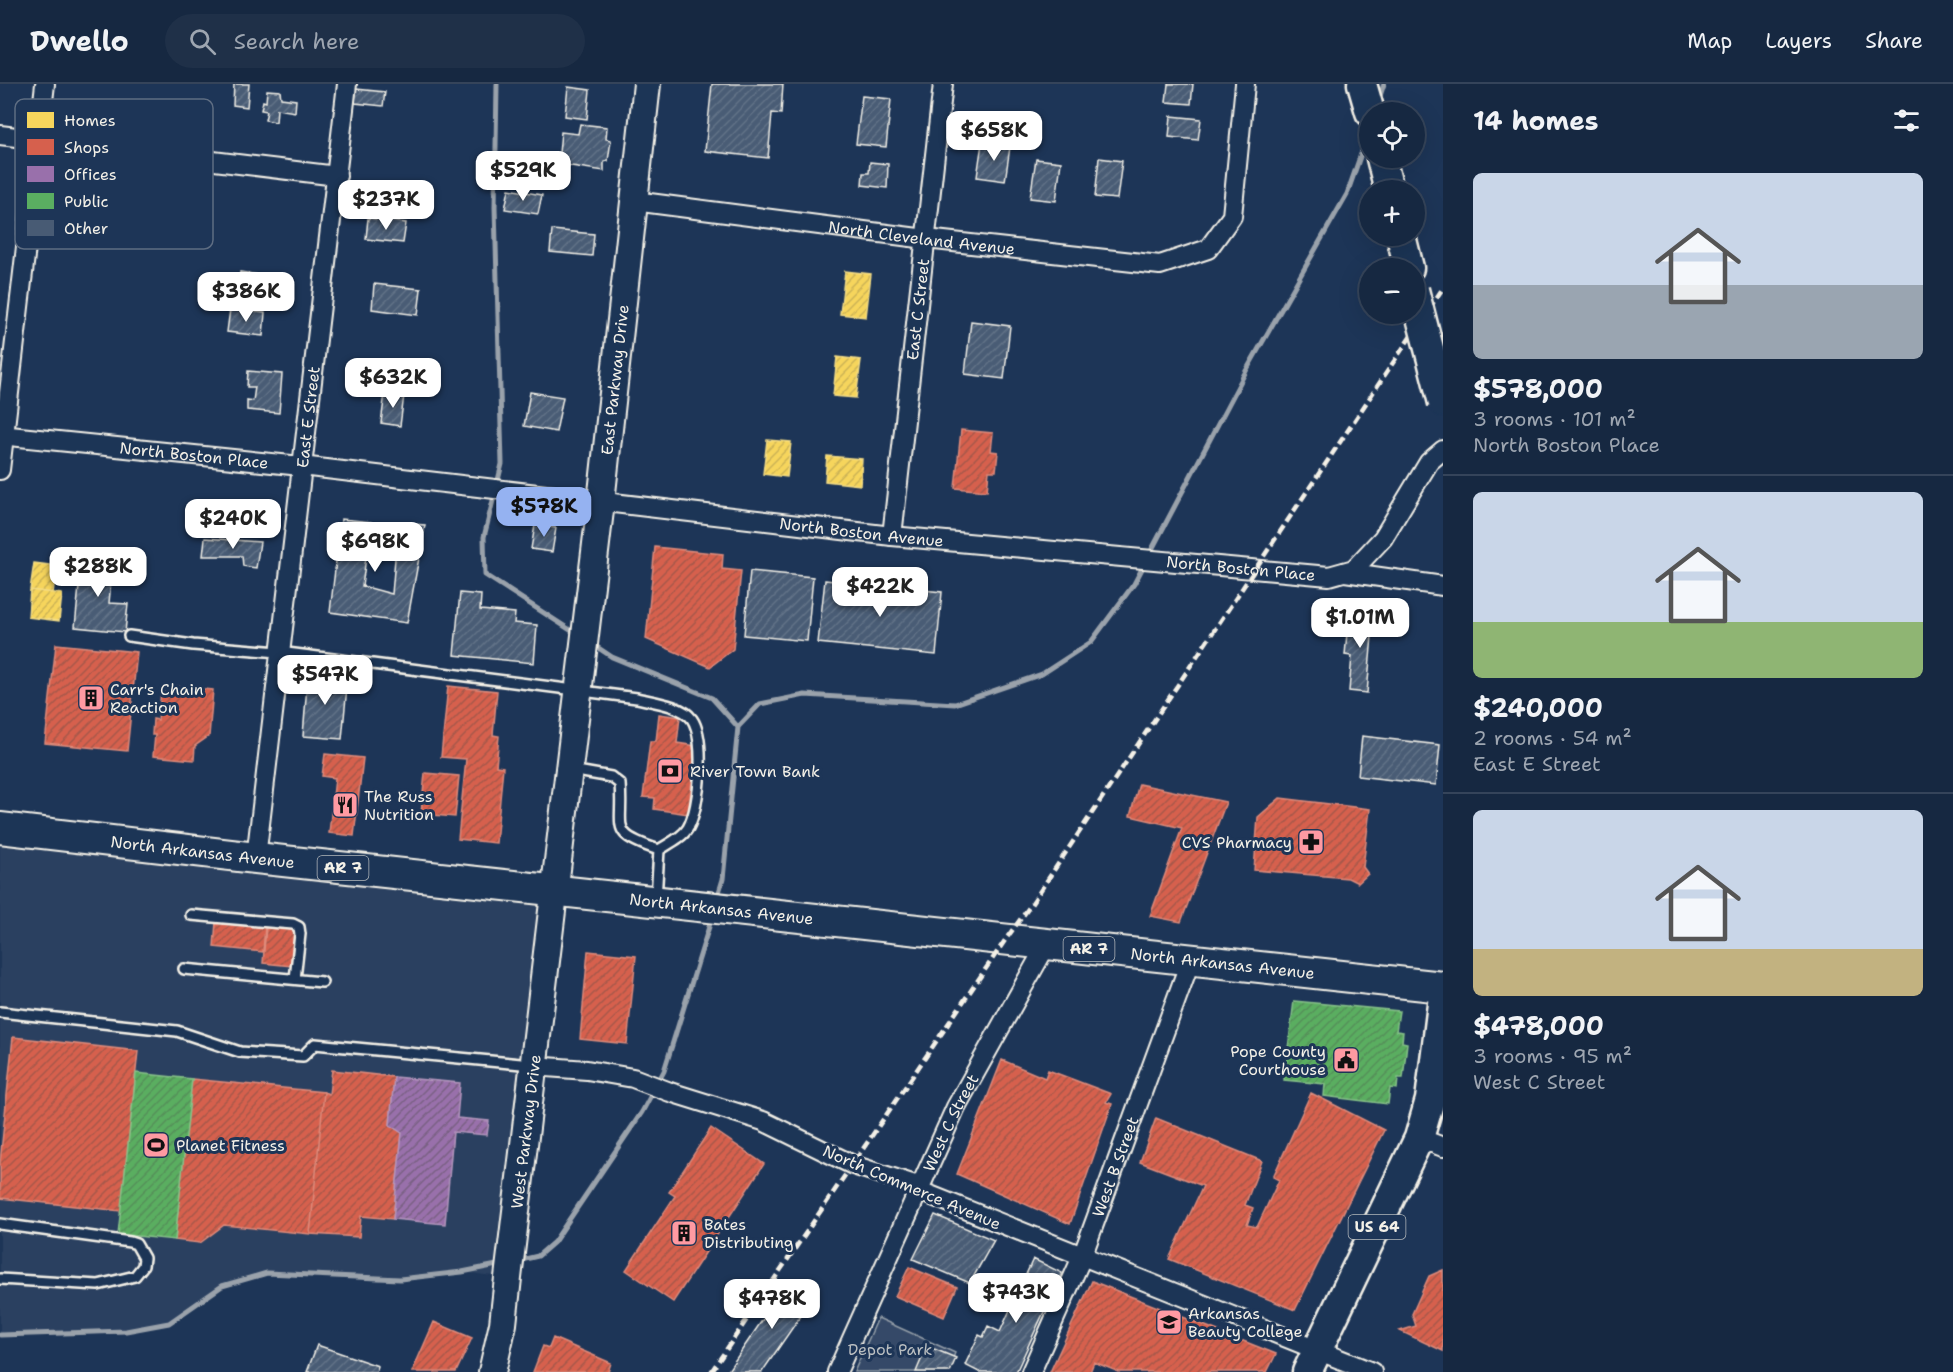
<!DOCTYPE html>
<html lang="en">
<head>
<meta charset="utf-8">
<style>
  :root { --surface:#162841; --page:#1f3048; --text:#f1f3f6; --muted:#9ea6b1; --line:#35445a; --accent:#95b2f1 }
  body { margin:0; font-family:"Shantell Sans",sans-serif; background:var(--page); color:var(--text); height:100vh; display:flex; flex-direction:column; font-size:22px; white-space:nowrap }
  * { box-sizing:border-box; margin:0 }
  p { font-size:20px; color:var(--muted) }
  .icon { flex:none; width:33px; height:33px; fill:none; stroke:currentColor; stroke-width:2; stroke-linecap:round; stroke-linejoin:round }
  .map { position:relative; flex:1; overflow:hidden }
  .panel { display:flex; flex-direction:column; background:var(--surface); width:510px }
  .panel>* { flex:none }
  .tools { position:absolute; left:1359px; top:18px; display:grid; gap:12px }
  .tools a { display:grid; place-items:center; width:66px; height:66px; border-radius:50%; background:var(--surface); box-shadow:0 6px 24px #0002,0 0 0 2px var(--line); font-size:30px }
  .price { position:absolute; translate:-50% -51px; padding:0 14px; border-radius:12px; background:#fff; color:#222; font-size:20px; line-height:39px; filter:drop-shadow(0 2px 3px #0008) }
  .price::after { content:''; position:absolute; left:50%; top:36px; width:18px; height:14px; margin-left:-9px; background:inherit; clip-path:polygon(0 0,100% 0,50% 100%) }
  .price.selected { background:var(--accent); color:#111 }
  ul { padding:0; list-style:none }
  li { display:grid; align-content:center; gap:12px; height:318px; padding:0 30px }
  li+li { border-top:2px solid var(--line) }
  li span { display:grid; place-items:center; height:186px; border-radius:9px; color:#555 }
  li>.icon { margin-inline-start:auto }
  span .icon { width:108px; height:108px; fill:#fffc; stroke-width:1 }
  li b { font-size:26px }
  h2 { display:flex; justify-content:space-between; align-items:center; height:72px; padding:0 30px; font-size:26px }
  header { display:flex; align-items:center; gap:36px; box-sizing:border-box; height:84px; padding:0 30px; background:var(--surface); border-bottom:2px solid var(--line) }
  header strong { font-size:28px }
  nav { display:flex; gap:33px; margin-inline-start:auto; font-size:21px }
  .search { width:420px; height:54px; background:var(--page); display:flex; align-items:center; gap:15px; box-sizing:border-box; padding:0 21px; border-radius:33px; color:var(--muted); font-size:22px }
  main { display:flex; flex:1; min-height:0 }
  .map>svg:first-child { display:block }
</style>
</head>
<body>
<header>
<strong>Dwello</strong>
<div class="search"><svg class="icon" aria-label="search" viewBox="0 0 24 24"><circle cx="10" cy="10" r="6"/><path d="M15 15l6 6"/></svg>Search here</div>
<nav><a>Map</a><a>Layers</a><a>Share</a></nav>
</header>
<main>
<div class="map">
<svg width="1443" height="1288" viewBox="0 0 1443 1288">
  <defs>
    <pattern id="homes-hatch" width="6" height="6" patternUnits="userSpaceOnUse" patternTransform="scale(1.5)"><rect width="6" height="6" fill="#f6d55c"/><path d="M-1 1l2-2M0 6l6-6M5 7l2-2" fill="none" stroke="#cbb256"/></pattern>
    <pattern id="shops-hatch" width="6" height="6" patternUnits="userSpaceOnUse" patternTransform="scale(1.5)"><rect width="6" height="6" fill="#d6604d"/><path d="M-1 1l2-2M0 6l6-6M5 7l2-2" fill="none" stroke="#a5584b"/></pattern>
    <pattern id="offices-hatch" width="6" height="6" patternUnits="userSpaceOnUse" patternTransform="scale(1.5)"><rect width="6" height="6" fill="#9970ab"/><path d="M-1 1l2-2M0 6l6-6M5 7l2-2" fill="none" stroke="#796083"/></pattern>
    <pattern id="public-hatch" width="6" height="6" patternUnits="userSpaceOnUse" patternTransform="scale(1.5)"><rect width="6" height="6" fill="#5aae61"/><path d="M-1 1l2-2M0 6l6-6M5 7l2-2" fill="none" stroke="#558f59"/></pattern>
    <pattern id="building-hatch" width="6" height="6" patternUnits="userSpaceOnUse" patternTransform="scale(1.5)"><rect width="6" height="6" fill="#485b74"/><path d="M-1 1l2-2M0 6l6-6M5 7l2-2" fill="none" stroke="#637388"/></pattern>
  </defs>
  <rect width="100%" height="100%" fill="#1d3557"/>
  <filter id="ink" filterUnits="userSpaceOnUse"><feTurbulence type="fractalNoise" baseFrequency=".0167" numOctaves="2"/><feDisplacementMap in="SourceGraphic" scale="12" xChannelSelector="R" yChannelSelector="G"/><feConvolveMatrix kernelMatrix="1 2 1 2 8 2 1 2 1" color-interpolation-filters="sRGB"/></filter>
  <g filter="url(#ink)">
    <!-- built -->
    <path fill="#2a4060" d="M0,744L553,806L508,1194L462,1188L400,1195L267,1189L222,1202L169,1239L126,1247L0,1251Z"/>
    <!-- green -->
    <path fill="#354a67" stroke="#949ea8" stroke-width="1.5" d="M878,1234L955,1269L947,1288H854Z"/>
    <!-- homes -->
    <path fill="url(#homes-hatch)" stroke="#f5dd86" stroke-width="1.5" d="M845,187L871,190L866,233L840,230Z
      M837,273L861,276L856,314L833,312Z
      M767,356L791,358L787,393L763,390Z
      M827,372L862,375L860,401L825,397Z
      M34,479L57,482L53,509L30,506Z
      M30,506L62,510L59,537L28,533Z"/>
    <!-- shops -->
    <path fill="url(#shops-hatch)" stroke="#df8c7c" stroke-width="1.5" d="M961,346L993,349L991,367L998,368L996,387H989L987,407L955,404Z
      M655,463L723,470L722,485L741,487L733,565L710,583L646,555Z
      M56,560L137,568L127,667L45,659Z
      M173,602L213,606L209,652L195,662L194,676L153,672L155,651H152L153,635L158,636L161,608L172,609Z
      M448,602L497,607L493,651L499,652L496,682L503,683L496,759L458,755L466,675L441,673Z
      M659,630L680,633L677,659L696,662L688,730L654,725L655,714L643,713L650,657H656Z
      M325,670L363,674L354,752L329,749L335,694L322,692Z
      M425,689L459,692L455,733L421,730Z
      M1139,700L1226,718L1181,838L1150,832L1182,744L1130,732Z
      M1280,714L1370,725L1363,783L1368,790L1358,799L1348,794L1254,786L1258,733Z
      M216,838L265,842L263,868L214,863Z
      M266,843L296,845L292,882L263,879Z
      M588,867L636,872L627,960L580,955Z
      M13,953L138,967L121,1127L0,1114V1078Z
      M1002,976L1045,994L1048,986L1111,1010L1106,1018L1112,1020L1070,1140L957,1090Z
      M332,986L394,993L390,1041L402,1049L393,1135L361,1132L359,1153L310,1150L324,1008L329,1010Z
      M192,995L324,1008L310,1150L224,1141L200,1159L175,1156Z
      M1311,1009L1384,1046L1295,1226L1169,1175L1203,1102L1140,1078L1156,1034L1262,1077L1245,1121L1253,1124L1247,1141L1257,1143L1279,1096L1273,1093Z
      M711,1044L764,1080L673,1218L626,1186L675,1112L669,1108Z
      M909,1183L957,1203L944,1233L895,1212Z
      M1443,1186V1267L1400,1247L1416,1242L1412,1230L1429,1192Z
      M1092,1197L1276,1270L1267,1288H1119L1094,1278L1090,1288H1050Z
      M434,1238L472,1254L456,1288H412Z
      M553,1254L611,1279L608,1288H533L543,1262L549,1264Z"/>
    <!-- offices -->
    <path fill="url(#offices-hatch)" stroke="#b497bd" stroke-width="1.5" d="M394,993L460,999L457,1034L489,1037L487,1051L453,1048L445,1140L393,1135L402,1049L390,1041Z"/>
    <!-- public -->
    <path fill="url(#public-hatch)" stroke="#88c28a" stroke-width="1.5" d="M1294,917L1399,927L1396,947L1403,948L1402,958L1407,959L1403,994H1398L1397,1005L1390,1004L1388,1020L1324,1012L1325,1000L1284,996Z
      M136,989L192,995L175,1156L118,1150Z"/>
    <g fill="none" stroke-linecap="round" stroke-linejoin="round">
      <!-- stream -->
      <path stroke="#9aa2ab" stroke-width="5" d="M497,0L495,123L502,380L484,453L485,491L578,551
        M1378,18L1384,0
        M1149,471L1246,287L1347,110L1370,44
        M591,559L612,573L712,614L738,643
        M717,815L723,795L738,643L760,620L805,611L955,620L1042,590L1091,558L1134,500L1145,479
        M517,1177L538,1172L554,1158L642,1028L664,987L712,833
        M0,1251L126,1247L169,1239L222,1202L267,1189L400,1195L462,1188L502,1180"/>
    </g>
    <!-- building -->
    <path fill="url(#building-hatch)" stroke="#f4f1e8" stroke-width="1.5" d="M234,0H249L247,23L233,21Z
      M712,0H783L781,30L772,29L768,74L705,67Z
      M1168,0H1193L1191,20L1166,18Z
      M568,3L590,6L587,35L565,32Z
      M356,5L385,8L383,22L355,19Z
      M267,6L280,7L281,14L296,16L295,28L277,25L276,38L265,36L267,27L261,26L263,17L266,18Z
      M862,12L891,15L886,63L856,60Z
      M1171,32L1201,35L1198,56L1169,53Z
      M580,40L607,43L606,55L611,56L608,77L604,78V87L558,80L561,48L578,50Z
      M982,59L1010,63L1005,97L977,93Z
      M1099,74L1122,77L1117,115L1095,113Z
      M1036,75L1061,78L1056,117L1030,114Z
      M870,78L888,80L887,104L862,101L863,89H869Z
      M509,105L542,111L538,130L505,125Z
      M368,134L406,139L403,159L366,155Z
      M552,146L594,150L592,172L550,168Z
      M240,188L272,193L268,217L237,213Z
      M374,200L421,205L418,231L372,225Z
      M230,225L265,229L263,252L227,248Z
      M971,237L1010,242L1004,295L965,290Z
      M248,287L282,290L279,329L247,326V316L253,317L255,303H247Z
      M530,308L563,313L556,348L524,342Z
      M385,309L404,311L400,342L381,339Z
      M341,435L371,438L362,502L392,510L398,439L425,441L407,539L330,528Z
      M535,441L556,444L552,468L531,465Z
      M205,454L260,458L256,484L243,482L242,472H203Z
      M82,472L113,475L109,519L128,520L125,548L75,543Z
      M750,487L813,493L807,557L744,551Z
      M825,496L942,508L936,571L818,559Z
      M460,509L481,511L480,526L515,529L514,539L537,541L534,579L454,571Z
      M1349,527L1374,529L1367,609L1349,607L1352,572L1345,571Z
      M308,588L348,592L342,655L303,652Z
      M1362,652L1440,661L1436,701L1358,692Z
      M935,1131L994,1156L970,1199L913,1175Z
      M1033,1175L1062,1189L1016,1288H979L965,1281L979,1251L983,1253L988,1242L1000,1248Z
      M789,1197L813,1214L762,1288H727Z
      M317,1261L378,1282L376,1288H307Z
      M927,1262L956,1274L950,1288H916Z"/>
    <g fill="none" stroke-linecap="round" stroke-linejoin="round">
      <defs>
        <path id="service" d="M129,552L193,561L279,568L637,614C653,618 682,621 692,635C706,655 700,723 688,744C682,754 668,760 659,766C607,749 624,745 620,700L611,693L571,686
          M656,815L659,766
          M191,831L281,839L293,840L299,843L300,850L295,895
          M184,885L322,898
          M0,928L177,947L240,968L303,972L315,960L531,981
          M0,1140L130,1158L136,1160L144,1174L143,1182L135,1192L98,1201L0,1195"/>
        <g id="minor">
          <path d="M0,51L337,92"/>
          <path id="s1" d="M634,117L926,155L1160,181L1208,165L1232,132L1245,0"/>
          <path id="s2" d="M0,351L301,382L892,452L1329,492L1354,485L1383,454L1429,378L1443,366"/>
          <path d="M0,386L45,0"/>
          <path id="s3" d="M892,452L943,0"/>
          <path d="M1345,488L1443,502"/>
          <path id="s4" d="M256,774L347,0"/>
          <path d="M533,982L587,986L633,994L670,1008L763,1037L853,1081L915,1101L920,1107L1372,1288"/>
          <path d="M1419,1054L1443,1063"/>
          <path id="s5" d="M837,1288L956,1023L1047,860"/>
          <path id="s6" d="M1031,1288L1082,1173L1191,875"/>
        </g>
        <g id="secondary">
          <path id="s7" d="M492,1288L503,1240L508,1194L601,418L647,0"/>
        </g>
        <path id="primary" d="M1362,0L1370,28
          M1381,74L1389,106
          M1401,152L1409,184
          M1307,1288L1419,1054L1430,1016L1443,912"/>
        <g id="trunk">
          <path id="s8" d="M0,744L256,774L1443,903"/>
        </g>
      </defs>
      <!-- service casing -->
      <use href="#service" stroke="#f4f1e8" stroke-width="14"/>
      <!-- minor casing -->
      <use href="#minor" stroke="#f4f1e8" stroke-width="22"/>
      <!-- secondary casing -->
      <use href="#secondary" stroke="#f4f1e8" stroke-width="30"/>
      <!-- primary casing -->
      <use href="#primary" stroke="#f4f1e8" stroke-width="33"/>
      <!-- trunk casing -->
      <use href="#trunk" stroke="#f4f1e8" stroke-width="34"/>
      <!-- service -->
      <use href="#service" stroke="#1d3557" stroke-width="9"/>
      <!-- minor -->
      <use href="#minor" stroke="#1d3557" stroke-width="18"/>
      <!-- secondary -->
      <use href="#secondary" stroke="#1d3557" stroke-width="26"/>
      <!-- primary -->
      <use href="#primary" stroke="#1d3557" stroke-width="28"/>
      <!-- trunk -->
      <use href="#trunk" stroke="#1d3557" stroke-width="30"/>
      <!-- rail -->
      <path stroke="#f4f1e8" stroke-width="4.5" stroke-dasharray="9 4.5" stroke-linecap="butt" d="M711,1288L1006,855L1030,822L1443,204"/>
      <defs>
        <path id="primary-bridge" d="M1414,206L1443,319"/>
      </defs>
      <!-- primary-bridge casing -->
      <use href="#primary-bridge" stroke="#f4f1e8" stroke-width="33" stroke-linecap="butt"/>
      <!-- primary-bridge -->
      <use href="#primary-bridge" stroke="#1d3557" stroke-width="28"/>
    </g>
  </g>
  <!-- icons -->
  <defs>
    <symbol id="building-square" viewBox="-11 -11 22 22"><rect x="-9" y="-9" width="18" height="18" rx="4" fill="#ff9aa2" stroke="#1d3557"/><path d="M-4-6H4V6H1V3H-1V6H-4ZM-2.5-4.3h1.7v1.8h-1.7ZM.8-4.3h1.7v1.8H.8ZM-2.5-1h1.7V.8h-1.7ZM.8-1h1.7V.8H.8Z" fill="#111"/></symbol>
    <symbol id="bank-square" viewBox="-11 -11 22 22"><rect x="-9" y="-9" width="18" height="18" rx="4" fill="#ff9aa2" stroke="#1d3557"/><path d="M-6-4H6V4H-6ZM0-2.3a2.3 2.3 0 1 0 0 4.6a2.3 2.3 0 1 0 0-4.6Z" fill="#111"/></symbol>
    <symbol id="restaurant-square" viewBox="-11 -11 22 22"><rect x="-9" y="-9" width="18" height="18" rx="4" fill="#ff9aa2" stroke="#1d3557"/><path d="M-5-6h1v4h1v-4h1v4h1v-4h1v5L-1.5 .5V6h-2V.5L-5-1ZM5-6V6H3V1.5H1.5Q1.5-4 5-6Z" fill="#111"/></symbol>
    <symbol id="pharmacy-square" viewBox="-11 -11 22 22"><rect x="-9" y="-9" width="18" height="18" rx="4" fill="#ff9aa2" stroke="#1d3557"/><path d="M-2-6h4v4h4v4h-4v4h-4v-4h-4v-4h4Z" fill="#111"/></symbol>
    <symbol id="civic-square" viewBox="-11 -11 22 22"><rect x="-9" y="-9" width="18" height="18" rx="4" fill="#ff9aa2" stroke="#1d3557"/><path d="M-.6-6.5H3V-4.5H.6V-3L4-1V1h2V6H-6V1h2V-1L-.6-3ZM-1.2 2.5V6h2.4V2.5Z" fill="#111"/></symbol>
    <symbol id="stadium-square" viewBox="-11 -11 22 22"><rect x="-9" y="-9" width="18" height="18" rx="4" fill="#ff9aa2" stroke="#1d3557"/><path d="M0-5a6.5 5 0 1 0 0 10a6.5 5 0 1 0 0-10ZM-3.5-1.8h7v3.6h-7Z" fill="#111"/></symbol>
    <symbol id="university-square" viewBox="-11 -11 22 22"><rect x="-9" y="-9" width="18" height="18" rx="4" fill="#ff9aa2" stroke="#1d3557"/><path d="M0-5L7-2L0 1L-7-2ZM-4 1L0 2.5L4 1V4Q0 6-4 4Z" fill="#111"/></symbol>
  </defs>
  <g fill-rule="evenodd">
    <use href="#building-square" x="76" y="599" width="30" height="30"/>
    <use href="#bank-square" x="655" y="672" width="30" height="30"/>
    <use href="#restaurant-square" x="330" y="706" width="30" height="30"/>
    <use href="#pharmacy-square" x="1296" y="743" width="30" height="30"/>
    <use href="#civic-square" x="1331" y="961" width="30" height="30"/>
    <use href="#stadium-square" x="141" y="1046" width="30" height="30"/>
    <use href="#building-square" x="669" y="1134" width="30" height="30"/>
    <use href="#university-square" x="1154" y="1223" width="30" height="30"/>
  </g>
  <g text-anchor="middle" stroke-width="6" stroke-linejoin="round" paint-order="stroke">
    <!-- shield labels -->
    <g fill="#1d3557" stroke="#b4b9bc" stroke-width="1.5">
      <rect x="317.5" y="772" width="51" height="24" rx="4.5"/>
      <rect x="1063.5" y="853" width="51" height="24" rx="4.5"/>
      <rect x="1348.5" y="1131" width="57" height="24" rx="4.5"/>
    </g>
    <g font-size="15" font-weight="bold" fill="#f4f1e8">
      <text x="343" y="789">AR 7</text>
      <text x="1089" y="870">AR 7</text>
      <text x="1377" y="1148">US 64</text>
    </g>
    <!-- street labels -->
    <g font-size="16" fill="#f4f1e8" stroke="#1d3557">
      <text dy="6" stroke="none"><textPath href="#s1" startOffset="290">North Cleveland Avenue</textPath></text>
      <text dy="6" stroke="none"><textPath href="#s3" startOffset="228">East C Street</textPath></text>
      <text dy="6" stroke="none"><textPath href="#s7" startOffset="1000">East Parkway Drive</textPath></text>
      <text dy="6" stroke="none"><textPath href="#s4" startOffset="444">East E Street</textPath></text>
      <text dy="6" stroke="none"><textPath href="#s2" startOffset="195">North Boston Place</textPath></text>
      <text dy="6" stroke="none"><textPath href="#s2" startOffset="867">North Boston Avenue</textPath></text>
      <text dy="6" stroke="none"><textPath href="#s2" startOffset="1248">North Boston Place</textPath></text>
      <text dy="6" stroke="none"><textPath href="#s8" startOffset="204">North Arkansas Avenue</textPath></text>
      <text dy="6" stroke="none"><textPath href="#s8" startOffset="726">North Arkansas Avenue</textPath></text>
      <text dy="6" stroke="none"><textPath href="#s8" startOffset="1230">North Arkansas Avenue</textPath></text>
      <text dy="6" stroke="none"><textPath href="#s5" startOffset="274">West C Street</textPath></text>
      <text dy="6" stroke="none"><textPath href="#s7" startOffset="243">West Parkway Drive</textPath></text>
      <text dy="6" stroke="none"><textPath href="#s6" startOffset="222">West B Street</textPath></text>
      <text transform="translate(912 1103) rotate(23)" y="6">North Commerce Avenue</text>
    </g>
    <!-- poi labels -->
    <g font-size="16" fill="#f4f1e8" stroke="#1d3557" text-anchor="start">
      <text x="110" y="611">Carr's Chain<tspan x="110" dy="18">Reaction</tspan></text>
      <text x="690" y="693">River Town Bank</text>
      <text x="364" y="718">The Russ<tspan x="364" dy="18">Nutrition</tspan></text>
      <text x="1292" y="764" text-anchor="end">CVS Pharmacy</text>
      <text x="1326" y="973" text-anchor="end">Pope County<tspan x="1326" dy="18">Courthouse</tspan></text>
      <text x="176" y="1067">Planet Fitness</text>
      <text x="704" y="1146">Bates<tspan x="704" dy="18">Distributing</tspan></text>
      <text x="1188" y="1235">Arkansas<tspan x="1188" dy="18">Beauty College</tspan></text>
    </g>
    <!-- park labels -->
    <g font-size="16" fill="#bbbfc1" stroke="#1d3557">
      <text x="890" y="1271">Depot Park</text>
    </g>
  </g>
  <!-- legend -->
  <rect x="15" y="15" width="198" height="150" rx="9" fill="#1d3557" stroke="#5e6d82" stroke-width="1.5"/>
  <rect x="27" y="28" width="27" height="16" fill="#f6d55c"/>
  <rect x="27" y="55" width="27" height="16" fill="#d6604d"/>
  <rect x="27" y="82" width="27" height="16" fill="#9970ab"/>
  <rect x="27" y="109" width="27" height="16" fill="#5aae61"/>
  <rect x="27" y="136" width="27" height="16" fill="#485b74"/>
  <g font-size="16" fill="#f4f1e8">
    <text x="64" y="42">Homes</text>
    <text x="64" y="69">Shops</text>
    <text x="64" y="96">Offices</text>
    <text x="64" y="123">Public</text>
    <text x="64" y="150">Other</text>
  </g>
</svg>
<div class="tools">
<a><svg class="icon" aria-label="locate" viewBox="0 0 24 24"><circle cx="12" cy="12" r="6"/><path d="M12 2v4M12 18v4M2 12h4M18 12h4"/></svg></a>
<a>+</a>
<a>−</a>
</div>
<b class="price" style="left:994px;top:78px">$658K</b>
<b class="price" style="left:523px;top:118px">$529K</b>
<b class="price" style="left:386px;top:147px">$237K</b>
<b class="price" style="left:246px;top:239px">$386K</b>
<b class="price" style="left:393px;top:325px">$632K</b>
<b class="price selected" style="left:544px;top:454px">$578K</b>
<b class="price" style="left:233px;top:466px">$240K</b>
<b class="price" style="left:375px;top:489px">$698K</b>
<b class="price" style="left:98px;top:514px">$288K</b>
<b class="price" style="left:880px;top:534px">$422K</b>
<b class="price" style="left:1360px;top:565px">$1.01M</b>
<b class="price" style="left:325px;top:622px">$547K</b>
<b class="price" style="left:1016px;top:1240px">$743K</b>
<b class="price" style="left:772px;top:1246px">$478K</b>
</div>
<section class="panel">
<h2>14 homes<svg class="icon" aria-label="filters" viewBox="0 0 24 24"><path d="M4 7h16M4 17h16"/><circle cx="9" cy="7" r="2"/><circle cx="15" cy="17" r="2"/></svg></h2>
<ul>
<li><span style="background:linear-gradient(#c9d6e8 60%,#9aa5b1 0)"><svg class="icon" aria-label="home" viewBox="0 0 24 24"><path d="M3 11l9-7 9 7M6 9v11h12V9"/></svg></span><div><b>$578,000</b><p>3 rooms · 101 m²</p><p>North Boston Place</p></div></li>
<li><span style="background:linear-gradient(#c9d6e8 70%,#8fb573 0)"><svg class="icon" aria-label="home" viewBox="0 0 24 24"><path d="M3 11l9-7 9 7M6 9v11h12V9"/></svg></span><div><b>$240,000</b><p>2 rooms · 54 m²</p><p>East E Street</p></div></li>
<li><span style="background:linear-gradient(#c9d6e8 75%,#c2b280 0)"><svg class="icon" aria-label="home" viewBox="0 0 24 24"><path d="M3 11l9-7 9 7M6 9v11h12V9"/></svg></span><div><b>$478,000</b><p>3 rooms · 95 m²</p><p>West C Street</p></div></li>
</ul>
</section>
</main>
</body>
</html>
